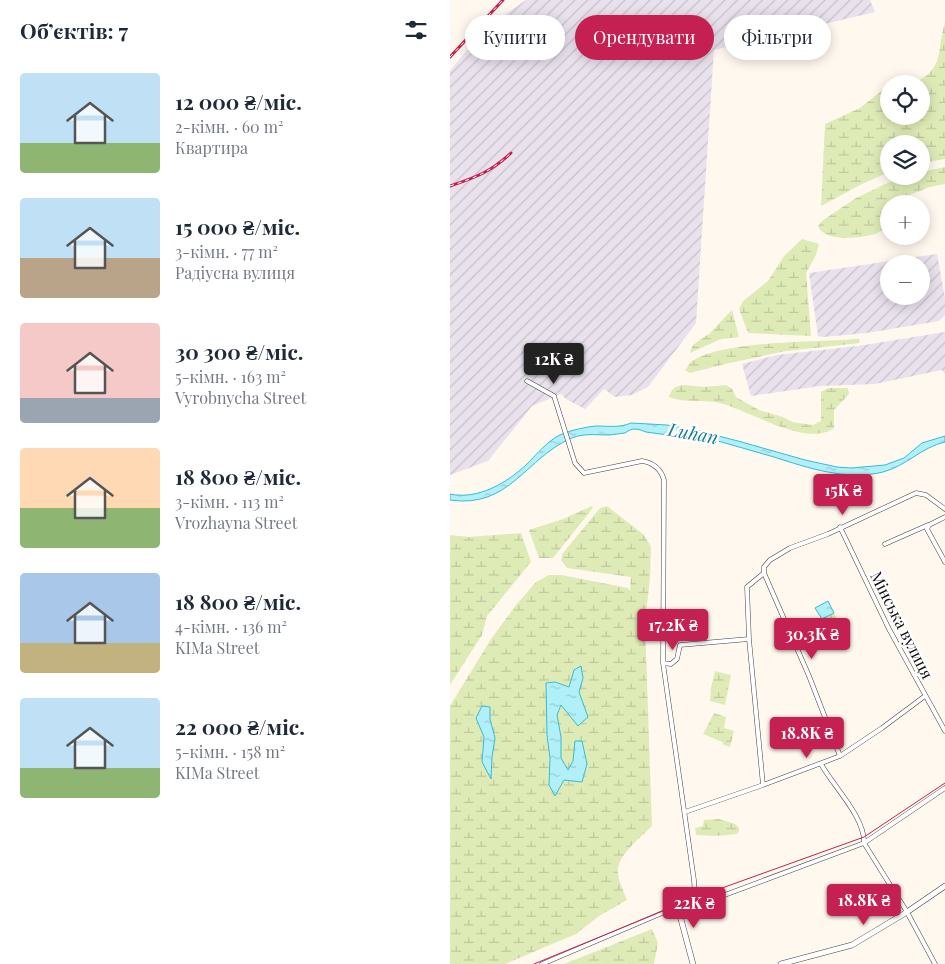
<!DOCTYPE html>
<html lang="uk">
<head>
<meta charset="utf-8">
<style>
  :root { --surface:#fff; --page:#f2f2f3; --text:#1f2937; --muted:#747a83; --accent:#c42051 }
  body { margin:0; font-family:"Playfair Display",serif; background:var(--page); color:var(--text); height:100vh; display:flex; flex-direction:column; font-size:19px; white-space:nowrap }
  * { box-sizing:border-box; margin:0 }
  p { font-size:16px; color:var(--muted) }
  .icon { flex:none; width:28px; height:28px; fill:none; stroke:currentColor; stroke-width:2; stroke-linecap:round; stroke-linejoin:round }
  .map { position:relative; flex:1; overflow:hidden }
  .details { display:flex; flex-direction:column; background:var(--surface); width:450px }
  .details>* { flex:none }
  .guide { position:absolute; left:15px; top:15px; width:405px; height:45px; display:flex; gap:10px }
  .tools { position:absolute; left:430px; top:75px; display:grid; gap:10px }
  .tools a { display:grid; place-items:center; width:50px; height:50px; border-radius:50%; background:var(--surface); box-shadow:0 2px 12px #0003; font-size:25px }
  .price { position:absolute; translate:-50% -42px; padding:0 11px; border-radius:5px; background:var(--accent); color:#fff; font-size:16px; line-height:32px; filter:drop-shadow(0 1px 2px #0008) }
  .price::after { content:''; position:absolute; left:50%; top:30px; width:15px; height:11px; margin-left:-8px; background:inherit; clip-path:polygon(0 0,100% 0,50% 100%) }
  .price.active { background:#222; color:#fff }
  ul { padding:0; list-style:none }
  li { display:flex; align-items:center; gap:15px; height:125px; padding:0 20px }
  li span { display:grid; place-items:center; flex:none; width:140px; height:100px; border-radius:5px; color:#555 }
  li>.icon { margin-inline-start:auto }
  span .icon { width:60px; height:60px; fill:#fffc; stroke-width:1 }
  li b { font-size:21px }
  h2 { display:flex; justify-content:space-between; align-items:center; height:60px; padding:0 20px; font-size:21px }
  .chip { padding:0 18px; border-radius:22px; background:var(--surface); box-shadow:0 2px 12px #0003; font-size:18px; line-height:45px }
  .chip.active { background:var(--accent); color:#fff }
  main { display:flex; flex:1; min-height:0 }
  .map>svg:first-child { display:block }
</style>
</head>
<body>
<main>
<section class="details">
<h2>Об’єктів: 7<svg class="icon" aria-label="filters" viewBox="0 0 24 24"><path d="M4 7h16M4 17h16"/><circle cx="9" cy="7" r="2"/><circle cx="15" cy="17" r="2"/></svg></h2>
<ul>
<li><span style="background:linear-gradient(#bfe0f5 70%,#8fb573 0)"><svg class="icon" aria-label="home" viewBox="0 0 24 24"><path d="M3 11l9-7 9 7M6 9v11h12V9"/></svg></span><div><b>12 000 ₴/міс.</b><p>2-кімн. · 60 m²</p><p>Квартира</p></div></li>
<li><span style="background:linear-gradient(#bfe0f5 60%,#b9a48a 0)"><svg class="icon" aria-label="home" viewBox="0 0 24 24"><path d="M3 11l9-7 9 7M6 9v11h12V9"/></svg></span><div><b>15 000 ₴/міс.</b><p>3-кімн. · 77 m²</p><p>Радіусна вулиця</p></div></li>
<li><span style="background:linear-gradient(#f6c9c9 75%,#9aa5b1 0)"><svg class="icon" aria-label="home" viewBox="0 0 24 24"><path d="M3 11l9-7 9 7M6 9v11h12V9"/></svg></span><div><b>30 300 ₴/міс.</b><p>5-кімн. · 163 m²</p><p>Vyrobnycha Street</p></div></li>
<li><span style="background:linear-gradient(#ffd9b3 60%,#8fb573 0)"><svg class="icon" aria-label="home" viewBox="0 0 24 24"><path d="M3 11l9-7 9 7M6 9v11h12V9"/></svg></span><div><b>18 800 ₴/міс.</b><p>3-кімн. · 113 m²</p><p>Vrozhayna Street</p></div></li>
<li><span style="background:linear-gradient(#a9c7e8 70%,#c2b280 0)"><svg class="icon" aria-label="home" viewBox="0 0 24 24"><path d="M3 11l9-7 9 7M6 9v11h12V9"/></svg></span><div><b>18 800 ₴/міс.</b><p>4-кімн. · 136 m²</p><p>KIMa Street</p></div></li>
<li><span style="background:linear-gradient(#bfe0f5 70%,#8fb573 0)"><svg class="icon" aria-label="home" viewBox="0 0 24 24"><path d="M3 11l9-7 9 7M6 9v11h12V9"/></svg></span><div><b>22 000 ₴/міс.</b><p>5-кімн. · 158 m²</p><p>KIMa Street</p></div></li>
</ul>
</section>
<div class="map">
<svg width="495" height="964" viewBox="0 0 495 964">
  <defs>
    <pattern id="industrial-furrows" width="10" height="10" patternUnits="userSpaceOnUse" patternTransform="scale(1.25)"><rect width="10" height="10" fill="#e9e2ed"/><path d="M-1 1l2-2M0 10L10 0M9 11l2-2" fill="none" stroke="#c7c1ca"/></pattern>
    <pattern id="wetland-marsh" width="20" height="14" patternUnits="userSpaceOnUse" patternTransform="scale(1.25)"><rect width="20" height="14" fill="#dfebb7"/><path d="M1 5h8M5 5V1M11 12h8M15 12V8" fill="none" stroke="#bec89c"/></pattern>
    <pattern id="water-ripples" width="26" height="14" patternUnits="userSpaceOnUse" patternTransform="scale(1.25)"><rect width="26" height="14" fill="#b1f0f9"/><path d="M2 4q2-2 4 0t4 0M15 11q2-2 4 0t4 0" fill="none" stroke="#97cdd4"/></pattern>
  </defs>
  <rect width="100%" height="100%" fill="#fff8ef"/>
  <!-- industrial -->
  <path fill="url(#industrial-furrows)" fill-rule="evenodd" d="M76,0H420L425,12L264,50L246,323L198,387L182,395L165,397L154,389L135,409L116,399L111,394L82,406L38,461L0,475V71L16,51L53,16Z
    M487,254L495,298V315L489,321L417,333L373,337L368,336L359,273ZM439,264H471V296H439Z
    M495,332V374L492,370L425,384L370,386L301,396L292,364L327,355L408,346Z"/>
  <!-- wetland -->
  <path fill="url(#wetland-marsh)" d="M495,22V159L471,163V144H439V172L410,185L371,206L375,124L410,108L434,89H439V116H471V84H461C495,70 486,54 495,22Z
    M495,167V184L480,187L454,197L451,204H439V225C434,228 430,232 425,234C410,238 375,243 368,226L372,221L406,198L448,178L452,176H471V172Z
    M352,239L369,244L366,255L356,273L361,336L298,333L289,309L293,301L318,281L334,256Z
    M282,310L289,337L271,339L240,353C241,343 252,339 259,334C267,327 274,317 282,310Z
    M409,339L410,343L336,351L275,364L240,373L235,370C237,368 238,366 239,364C263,340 373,342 409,339Z
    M234,385L254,387L276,385L282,389L286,397L309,410L333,417L342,422L363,425L371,421V392L378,388H398L399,394L384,410V428C355,449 296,407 265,402C250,400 234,403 219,397C221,388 226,386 234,385Z
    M142,506L143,508L103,558H89L79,530L113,519Z
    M157,506L193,534L201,546L200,579L195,622L202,826C191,837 165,857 168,874C169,882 174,892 177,900L149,916L126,934L55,964H0V706L41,639L66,605L86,582L99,575H111L178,588L180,591L181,577L117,568L111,560L113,553L150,508Z
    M71,533L81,562L37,616L32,635L0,685V535L19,537Z
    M384,613L390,626L378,632L372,619Z
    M265,671L281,675L275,705L260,701L261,688Z
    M264,713L276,717L274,728L284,731L280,747L274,745L272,742L253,734Z
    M269,819L285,824L289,828V831L287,834L266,836L246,835L245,828L253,826L254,820Z
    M202,929L208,943L204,964H114Z"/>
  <!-- water -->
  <path fill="url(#water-ripples)" stroke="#35bcd3" d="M181,423L217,425L245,430L288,441L355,460L387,467L401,468L435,465L454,458L472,443L495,436V442C472,447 456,466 433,472C397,481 358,468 324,457C303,451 282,445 261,439C240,435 217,436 196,432C193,431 189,429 185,429C181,429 178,431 175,433C170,434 164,434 159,435C146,435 134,433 122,438C76,457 60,509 0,500V494C28,500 57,483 77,464C87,454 98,440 112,434C122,430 135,427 146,426C159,426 169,428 181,423Z
    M378,601L384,613L372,619L365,608Z
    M131,666L133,678L129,692L138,717L128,726L111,705L107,715L111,737V758L118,770L123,761L125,741H132L137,764L132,782L114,780L105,796L99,785L100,758L97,735L96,683L105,682L119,687L124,670Z
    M32,706L40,707V719L45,738L42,757L41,779L32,762L34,737L26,718Z"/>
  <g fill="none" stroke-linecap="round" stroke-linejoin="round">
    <defs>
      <path id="minor" d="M77,381L104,396L125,463L134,473L192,461C204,463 211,469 214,480L213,663L244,880L245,896L224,908L92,964
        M495,517L479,525L477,529L495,562
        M390,527L439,629L495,731
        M435,544L478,525
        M314,573L359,676L390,756
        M213,663L221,664L227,659L230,645L299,639
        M371,764C383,786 415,817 414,843L457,912L485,964
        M313,785L299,639L297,587L314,573V567L320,560L340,548L378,534L466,493L476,495L495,509
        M235,812L313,785L390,756L432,728L475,696
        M229,912L414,843L495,788"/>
      <path id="tertiary" d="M224,908L229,912L243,964
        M331,964L402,945L457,912L495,886"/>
    </defs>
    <!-- minor casing -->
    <use href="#minor" stroke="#414141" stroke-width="5"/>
    <!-- tertiary casing -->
    <use href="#tertiary" stroke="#414141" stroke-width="6"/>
    <!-- minor -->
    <use href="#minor" stroke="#fff" stroke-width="4"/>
    <!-- tertiary -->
    <use href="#tertiary" stroke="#fff" stroke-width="5"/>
    <!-- tram -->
    <path stroke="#c42051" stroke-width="1" d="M84,964L247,897L414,837L495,783"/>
    <defs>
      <path id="rail" d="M0,57L53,0
        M0,186C27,177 40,172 61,153"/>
    </defs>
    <!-- rail casing -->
    <use href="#rail" stroke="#c42051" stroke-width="3"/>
    <!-- rail -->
    <use href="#rail" stroke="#fff" stroke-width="1" stroke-dasharray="4" stroke-linecap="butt"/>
  </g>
  <g text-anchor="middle" stroke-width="5" stroke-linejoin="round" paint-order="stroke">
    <!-- street labels -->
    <g font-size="16" fill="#0e0e0e" stroke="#fff">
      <text transform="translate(452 625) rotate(63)" y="6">Мінська вулиця</text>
    </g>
    <!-- water labels -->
    <g font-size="18" font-style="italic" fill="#127e96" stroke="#fff">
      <text transform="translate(243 434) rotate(10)" y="6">Luhan</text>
    </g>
  </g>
</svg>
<div class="tools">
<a><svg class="icon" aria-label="locate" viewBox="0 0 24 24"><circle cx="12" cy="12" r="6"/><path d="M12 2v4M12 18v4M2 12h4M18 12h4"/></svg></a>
<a><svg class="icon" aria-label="layers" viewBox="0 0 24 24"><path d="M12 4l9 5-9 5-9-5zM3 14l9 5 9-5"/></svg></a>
<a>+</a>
<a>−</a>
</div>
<b class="price active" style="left:104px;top:385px">12K ₴</b>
<b class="price" style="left:393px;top:516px">15K ₴</b>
<b class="price" style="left:223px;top:651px">17.2K ₴</b>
<b class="price" style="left:362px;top:660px">30.3K ₴</b>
<b class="price" style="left:357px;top:759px">18.8K ₴</b>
<b class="price" style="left:414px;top:926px">18.8K ₴</b>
<b class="price" style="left:244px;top:929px">22K ₴</b>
<div class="guide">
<a class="chip">Купити</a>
<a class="chip active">Орендувати</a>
<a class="chip">Фільтри</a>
</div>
</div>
</main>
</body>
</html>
